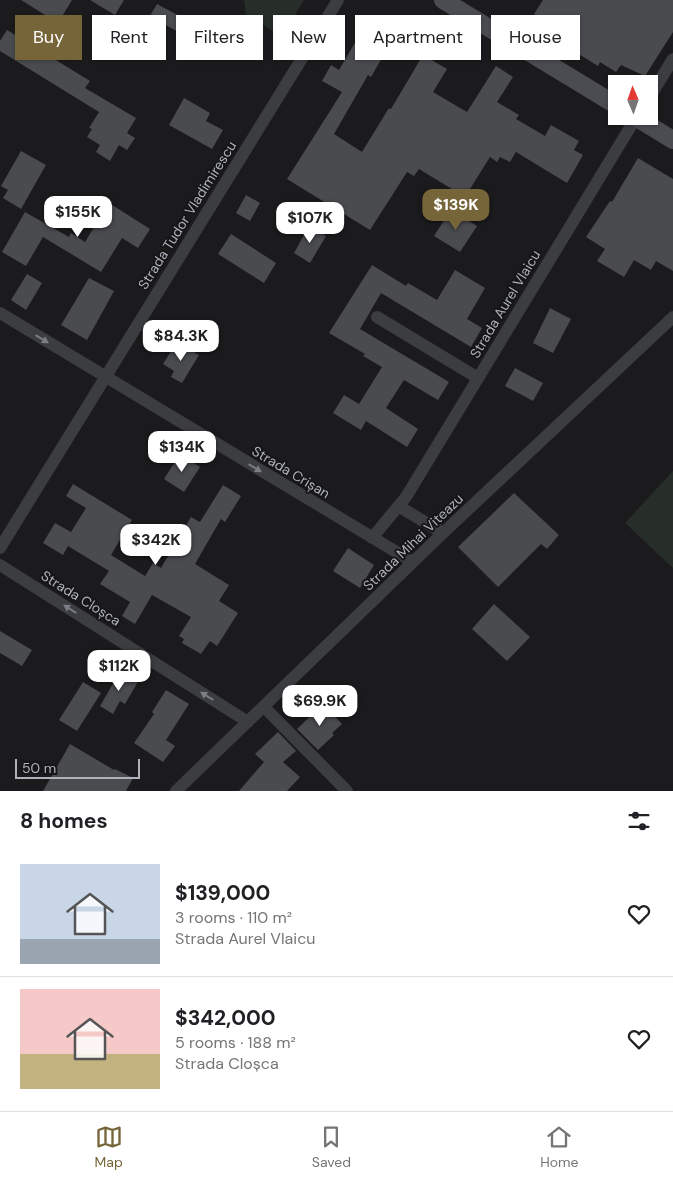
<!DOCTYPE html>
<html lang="en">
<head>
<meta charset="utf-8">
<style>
  :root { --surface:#fff; --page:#f2f2f2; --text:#202124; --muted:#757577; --line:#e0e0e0; --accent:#756539 }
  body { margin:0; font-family:"DM Sans",sans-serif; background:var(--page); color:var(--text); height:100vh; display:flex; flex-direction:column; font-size:19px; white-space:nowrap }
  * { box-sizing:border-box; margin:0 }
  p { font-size:16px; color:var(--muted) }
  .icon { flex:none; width:28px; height:28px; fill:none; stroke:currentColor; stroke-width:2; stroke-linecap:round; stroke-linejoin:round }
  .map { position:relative; height:791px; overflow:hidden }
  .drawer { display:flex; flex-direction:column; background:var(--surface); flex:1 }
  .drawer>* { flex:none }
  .guide { position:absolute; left:15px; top:15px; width:644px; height:45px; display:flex; gap:10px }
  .needle { width:32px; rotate:358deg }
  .fabs { position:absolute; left:608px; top:75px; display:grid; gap:10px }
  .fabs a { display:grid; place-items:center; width:50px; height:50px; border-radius:0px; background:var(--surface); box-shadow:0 1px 4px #0004; font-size:25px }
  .scale { position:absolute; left:15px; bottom:12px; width:125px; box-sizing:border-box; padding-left:5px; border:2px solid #afb2bb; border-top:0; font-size:14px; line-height:18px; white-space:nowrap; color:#afb2bb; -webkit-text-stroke:4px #161618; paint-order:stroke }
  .price { position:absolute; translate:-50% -42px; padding:0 11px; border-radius:10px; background:#fff; color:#222; font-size:16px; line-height:32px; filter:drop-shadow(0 1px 2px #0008) }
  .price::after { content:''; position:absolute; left:50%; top:30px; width:15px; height:11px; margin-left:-8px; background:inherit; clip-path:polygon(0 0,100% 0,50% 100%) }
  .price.selected { background:var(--accent); color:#fff }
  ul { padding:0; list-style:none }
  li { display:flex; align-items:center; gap:15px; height:125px; padding:0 20px }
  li+li { border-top:1px solid var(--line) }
  li span { display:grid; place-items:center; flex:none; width:140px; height:100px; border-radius:0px; color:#555 }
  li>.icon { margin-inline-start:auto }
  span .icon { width:60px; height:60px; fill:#fffc; stroke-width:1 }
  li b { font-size:21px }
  h2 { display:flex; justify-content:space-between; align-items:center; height:60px; padding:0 20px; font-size:21px }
  .pill { padding:0 18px; border-radius:0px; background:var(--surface); box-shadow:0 1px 4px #0004; font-size:18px; line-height:45px }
  .pill.selected { background:var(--accent); color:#fff }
  .tabs { display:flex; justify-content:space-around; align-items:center; height:70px; border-top:1px solid var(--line); background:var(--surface); font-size:14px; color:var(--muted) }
  .tabs a { display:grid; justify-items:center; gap:2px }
  .tabs .selected { color:var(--accent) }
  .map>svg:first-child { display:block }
</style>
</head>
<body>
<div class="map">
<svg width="673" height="791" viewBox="0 0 673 791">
  <rect width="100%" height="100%" fill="#1b1b1d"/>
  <!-- green -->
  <path fill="#272e29" d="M244,0H304L282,36L246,15Z
    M673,471V568L625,523Z"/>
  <!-- building -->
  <path fill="#4a4b4f" d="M21,0H72L58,23Z
    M90,0H124L115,15Z
    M543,0H673V32L645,76L621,65L616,72L600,62L598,66L564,45L569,37L534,14Z
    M157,4L211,33L221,34L226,38L227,43L234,48L233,54L228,59L220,55H208V49L150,16Z
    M367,22L394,37L371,77L368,75L334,134L362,152L389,108L391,109L423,55L447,69L433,92L467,112L496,66L513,77L497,102L519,115L516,119L545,136L551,125L579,141L574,150L583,155L567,183L516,152L510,162L500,157L497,162L490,157L465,197L419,169L414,176L407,172L370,230L287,179L342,92L322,81L331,65L339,70Z
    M7,30L90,81L85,88L136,118L127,133L135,138L127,150L119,145L110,161L96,152L100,145L87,137L92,129L89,128L99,112L0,51V41Z
    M184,98L210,113L206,121L223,130L212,149L169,125Z
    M21,151L46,165L21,209L3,198L8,190L1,186Z
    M638,158L673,179V271L656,261L651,270L634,260L624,277L597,261L605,249L586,237L610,201L612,202Z
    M246,195L260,203L250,221L236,213Z
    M109,203L150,229L138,248L122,238L101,272L43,237L26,266L2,252L25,212L69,237L71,233L85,242Z
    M451,210L477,226L460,252L434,236Z
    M309,226L326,236L310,263L294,253Z
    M231,234L276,263L264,283L218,254Z
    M372,265L406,286L408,283L437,300L455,270L485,288L467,319L482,328L471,347L381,293L360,329L449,382L438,400L404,380L386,408L418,429L407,447L366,421L361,430L333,413L344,395L359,404L382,367L363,356L365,354L329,333Z
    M27,274L42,283L26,310L11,300Z
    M89,278L114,291L87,340L61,325Z
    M550,308L571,319L553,353L533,343Z
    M177,342L199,355L182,383L171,377L174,371L163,364Z
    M515,368L543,383L533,401L505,386Z
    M180,454L200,467L184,492L164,479Z
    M73,484L132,520L111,555L145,576L153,563L161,568L191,517L200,522L223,485L241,496L225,522L221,519L195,564L229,585L219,601L238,613L217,646L210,641L201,654L182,643L184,639L179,636L191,617L152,595L135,624L122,616L130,602L100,584L109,571L68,546L63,555L43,543L55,523L71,532L86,508L66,496Z
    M514,493L559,535L547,549L541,544L498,587L458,547Z
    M348,548L374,565L360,588L333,571Z
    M494,604L530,637L507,661L472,629Z
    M0,631L32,650L22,666L0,653Z
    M121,670L139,680L125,704L120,701L113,714L100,706Z
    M83,682L101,693L77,731L59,720Z
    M166,690L189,704L166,740L175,746L163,762L134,743L154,714L152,712Z
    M323,704L342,724L332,733L334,735L318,750L297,729Z
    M278,732L296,751L283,762L300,777L287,791H239L264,762L255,754Z
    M70,744L114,770L115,769L133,778L126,791H43Z"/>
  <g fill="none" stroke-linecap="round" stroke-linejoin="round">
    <!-- street -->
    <path stroke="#3c3d41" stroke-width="12" d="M649,98L673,59
      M0,313L413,562
      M377,317L478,378
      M400,507L443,533
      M372,538L406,497L637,116
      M0,548L338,0
      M0,565L248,722
      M264,707L347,791
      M176,791L443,533L673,317"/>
    <!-- secondary -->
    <path stroke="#4b4c51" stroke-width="18" d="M443,0L616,105
      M634,116L673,140"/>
  </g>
  <!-- one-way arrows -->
  <defs><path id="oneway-solid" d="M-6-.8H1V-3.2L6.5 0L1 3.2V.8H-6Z" transform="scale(1.25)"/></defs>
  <g fill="#7b7d84">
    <use href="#oneway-solid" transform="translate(42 339) rotate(31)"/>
    <use href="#oneway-solid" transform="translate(255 468) rotate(31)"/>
    <use href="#oneway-solid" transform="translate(70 609) rotate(-148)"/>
    <use href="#oneway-solid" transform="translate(207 696) rotate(-148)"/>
  </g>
  <g text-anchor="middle" stroke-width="4" stroke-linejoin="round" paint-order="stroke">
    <!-- street labels -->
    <g font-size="14" fill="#afb2bb" stroke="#161618">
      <text transform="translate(187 215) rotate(-58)" y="5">Strada Tudor Vladimirescu</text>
      <text transform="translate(505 304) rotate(-59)" y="5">Strada Aurel Vlaicu</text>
      <text transform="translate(291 472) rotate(31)" y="5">Strada Crișan</text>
      <text transform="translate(413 542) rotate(-44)" y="5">Strada Mihai Viteazu</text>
      <text transform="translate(81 598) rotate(32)" y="5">Strada Cloșca</text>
    </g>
  </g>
</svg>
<div class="fabs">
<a><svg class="needle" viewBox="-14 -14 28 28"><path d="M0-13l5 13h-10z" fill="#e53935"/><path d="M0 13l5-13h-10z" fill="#757577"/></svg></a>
</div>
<div class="scale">50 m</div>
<b class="price selected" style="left:456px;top:231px">$139K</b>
<b class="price" style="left:78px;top:238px">$155K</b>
<b class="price" style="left:310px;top:244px">$107K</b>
<b class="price" style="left:181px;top:362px">$84.3K</b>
<b class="price" style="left:182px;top:473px">$134K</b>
<b class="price" style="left:156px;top:566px">$342K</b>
<b class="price" style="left:119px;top:692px">$112K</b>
<b class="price" style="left:320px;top:727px">$69.9K</b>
<div class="guide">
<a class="pill selected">Buy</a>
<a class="pill">Rent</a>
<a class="pill">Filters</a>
<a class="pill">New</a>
<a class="pill">Apartment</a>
<a class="pill">House</a>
</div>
</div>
<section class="drawer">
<h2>8 homes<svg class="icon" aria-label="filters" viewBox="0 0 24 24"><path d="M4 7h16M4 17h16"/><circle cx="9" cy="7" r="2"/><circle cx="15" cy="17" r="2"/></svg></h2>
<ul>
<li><span style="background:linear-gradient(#c9d6e8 75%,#9aa5b1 0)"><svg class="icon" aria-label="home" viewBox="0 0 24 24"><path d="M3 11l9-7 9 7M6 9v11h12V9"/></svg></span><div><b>$139,000</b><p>3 rooms · 110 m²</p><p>Strada Aurel Vlaicu</p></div><svg class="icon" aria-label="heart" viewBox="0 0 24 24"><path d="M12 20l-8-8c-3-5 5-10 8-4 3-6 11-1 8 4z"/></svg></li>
<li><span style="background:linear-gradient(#f6c9c9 65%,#c2b280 0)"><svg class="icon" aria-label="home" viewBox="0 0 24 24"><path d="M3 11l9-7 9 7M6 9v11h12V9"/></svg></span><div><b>$342,000</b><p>5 rooms · 188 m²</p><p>Strada Cloșca</p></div><svg class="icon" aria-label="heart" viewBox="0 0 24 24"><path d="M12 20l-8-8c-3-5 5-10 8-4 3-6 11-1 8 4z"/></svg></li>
</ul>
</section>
<nav class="tabs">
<a class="selected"><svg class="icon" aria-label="map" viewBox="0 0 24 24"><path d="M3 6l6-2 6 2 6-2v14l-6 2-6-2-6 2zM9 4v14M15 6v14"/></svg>Map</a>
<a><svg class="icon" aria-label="saved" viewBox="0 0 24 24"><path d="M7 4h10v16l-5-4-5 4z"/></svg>Saved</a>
<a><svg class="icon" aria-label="home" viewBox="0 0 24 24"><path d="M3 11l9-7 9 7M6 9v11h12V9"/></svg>Home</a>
</nav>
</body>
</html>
